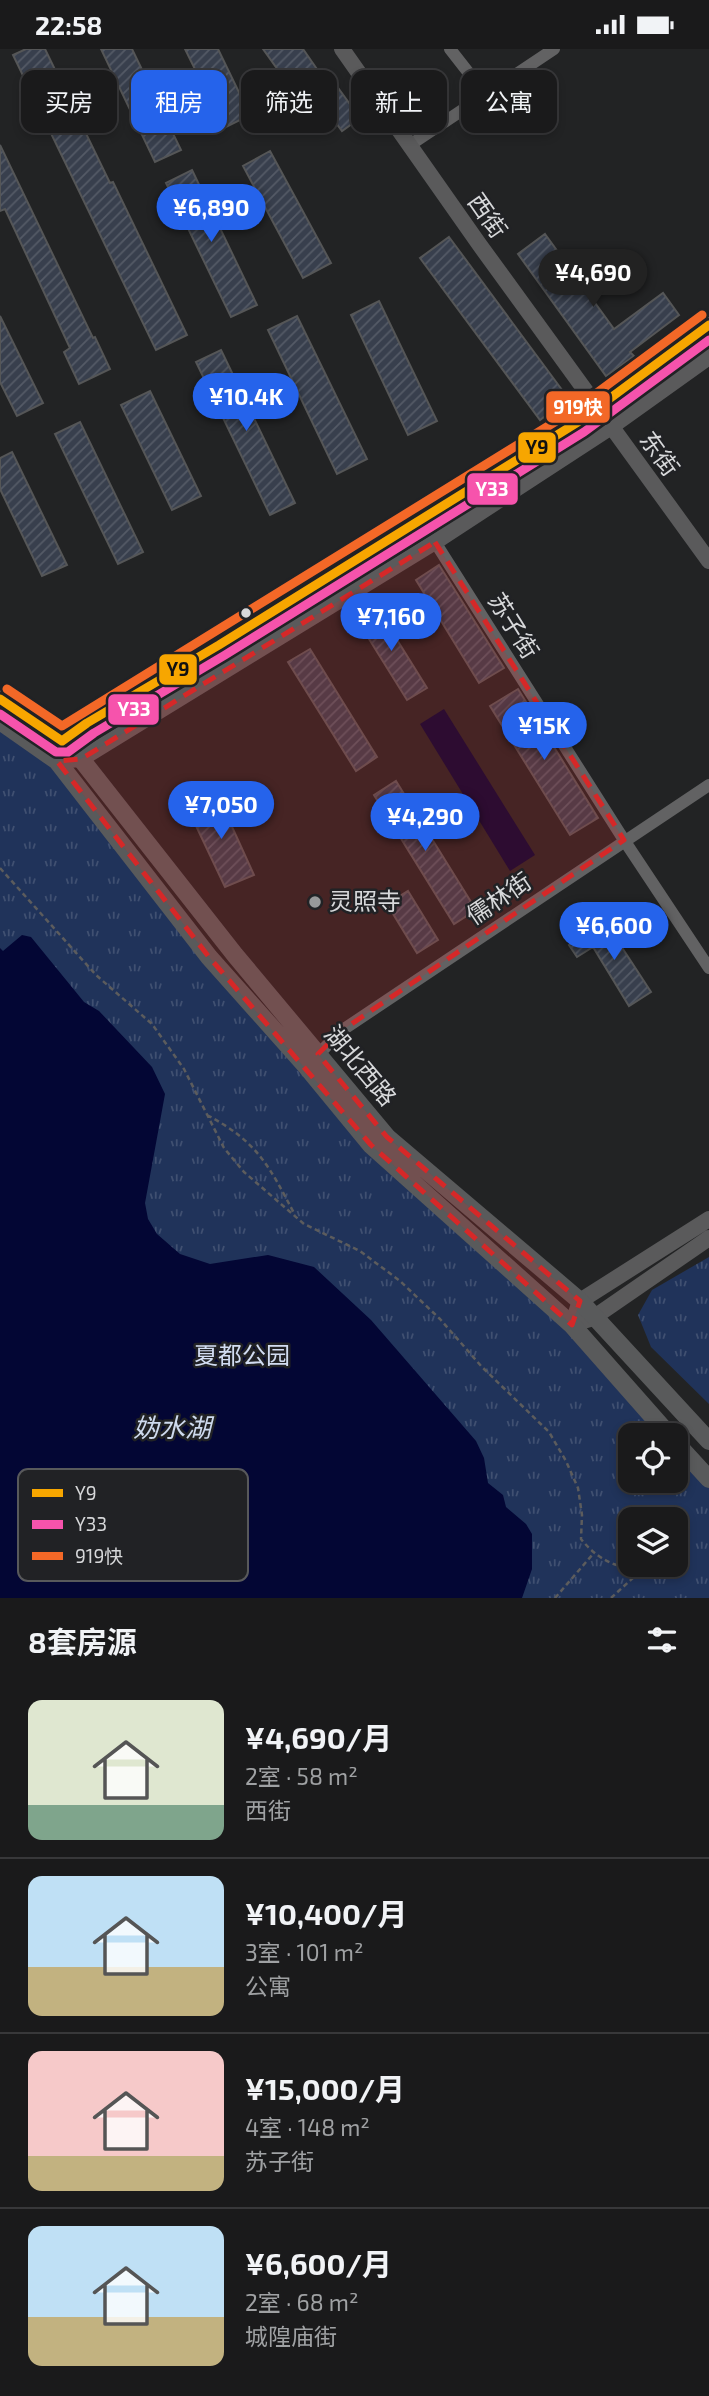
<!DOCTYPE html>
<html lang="zh">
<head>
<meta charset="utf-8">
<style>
  :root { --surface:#1a1a1b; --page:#232324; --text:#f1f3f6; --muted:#9fa1a3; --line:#38383a; --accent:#2563eb }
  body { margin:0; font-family:"Exo 2","Noto Sans SC",sans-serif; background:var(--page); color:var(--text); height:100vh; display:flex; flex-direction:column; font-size:26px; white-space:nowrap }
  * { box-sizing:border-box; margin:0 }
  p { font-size:23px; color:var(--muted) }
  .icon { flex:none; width:38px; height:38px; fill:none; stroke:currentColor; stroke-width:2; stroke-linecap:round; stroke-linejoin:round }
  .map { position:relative; height:1549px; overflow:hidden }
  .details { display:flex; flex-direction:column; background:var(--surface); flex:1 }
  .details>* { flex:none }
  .top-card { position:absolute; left:21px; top:21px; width:668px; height:63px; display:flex; gap:14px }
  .controls { position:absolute; left:618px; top:1374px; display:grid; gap:14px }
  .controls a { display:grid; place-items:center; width:70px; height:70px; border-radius:14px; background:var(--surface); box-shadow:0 4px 10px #0003,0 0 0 2px var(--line); font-size:35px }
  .price { position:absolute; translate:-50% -60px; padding:0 16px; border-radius:24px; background:var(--accent); color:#fff; font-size:23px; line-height:46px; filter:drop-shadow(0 2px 4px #0008) }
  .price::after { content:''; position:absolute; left:50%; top:42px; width:21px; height:16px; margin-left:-10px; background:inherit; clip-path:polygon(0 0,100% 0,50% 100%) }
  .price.on { background:#222; color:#fff }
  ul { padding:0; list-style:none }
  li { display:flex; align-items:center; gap:21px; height:175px; padding:0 28px }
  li+li { border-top:2px solid var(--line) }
  li span { display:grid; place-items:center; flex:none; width:196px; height:140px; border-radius:14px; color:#555 }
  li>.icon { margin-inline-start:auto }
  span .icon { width:84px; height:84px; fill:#fffc; stroke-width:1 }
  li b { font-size:30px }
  h2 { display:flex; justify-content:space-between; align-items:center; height:84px; padding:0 28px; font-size:30px }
  .pill { padding:0 24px; border-radius:14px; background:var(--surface); box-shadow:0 4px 10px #0003,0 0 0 2px var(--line); font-size:24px; line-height:63px }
  .pill.on { background:var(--accent); color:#fff }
  .status { display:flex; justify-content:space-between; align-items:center; height:49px; padding:0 35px; background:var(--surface); direction:ltr }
  .status svg { height:19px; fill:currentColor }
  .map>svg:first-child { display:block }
</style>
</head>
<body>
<div class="status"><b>22:58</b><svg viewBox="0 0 49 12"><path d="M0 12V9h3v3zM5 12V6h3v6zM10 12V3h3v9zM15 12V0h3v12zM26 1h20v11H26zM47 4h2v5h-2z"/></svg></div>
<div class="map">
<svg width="709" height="1549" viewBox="0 0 709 1549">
  <defs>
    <pattern id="grass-tufts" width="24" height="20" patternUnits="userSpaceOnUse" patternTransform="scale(1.75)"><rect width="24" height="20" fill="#20335a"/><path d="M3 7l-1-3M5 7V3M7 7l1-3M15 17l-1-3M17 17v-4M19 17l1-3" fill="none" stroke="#405071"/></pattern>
    <pattern id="building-hatch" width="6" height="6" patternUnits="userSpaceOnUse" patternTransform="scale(1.75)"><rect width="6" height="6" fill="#383f4d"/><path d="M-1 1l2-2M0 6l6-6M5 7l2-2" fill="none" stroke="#545a66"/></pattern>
  </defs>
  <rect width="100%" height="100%" fill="#222324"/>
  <!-- grass -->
  <path fill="url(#grass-tufts)" fill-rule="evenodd" d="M0,676L57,712L371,1096L572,1276L669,1386H630V1432H676V1394L709,1430V1549H0ZM630,1470H676V1516H630Z
    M709,1208V1355L651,1298L638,1266L652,1241Z"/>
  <!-- water -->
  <path fill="#030634" d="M444,660L535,806L510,822L420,675Z
    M22,886L31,888L84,953L99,962L152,1018L165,1045L145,1154L148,1170L157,1185L180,1205L210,1215L268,1206L314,1218L371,1271L476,1392L484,1409L488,1434L503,1446L506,1458L526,1475L532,1485V1520L522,1549H0V899L3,902Z"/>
  <!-- building -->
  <path fill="url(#building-hatch)" stroke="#555657" stroke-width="2" d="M26,0H45L110,134L113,133L187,286L156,301L13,6Z
    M101,0H132L181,101L155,113Z
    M185,0H218L250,66L224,79Z
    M263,0H303L328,36L333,32L360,69L342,82L309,37L296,46Z
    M0,96L93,289L95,288L110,320L79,335L64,303L70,299L5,160L0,162Z
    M270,102L331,214L303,229L243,117Z
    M192,121L257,256L231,268L166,134Z
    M545,185L614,280L663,244L679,266L630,303L634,307L606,327L518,205Z
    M449,188L568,349L540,371L420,209Z
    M379,252L437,372L408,386L351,266Z
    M0,267L43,354L17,367L0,333Z
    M297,267L367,410L337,425L268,281Z
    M221,301L295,454L270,466L196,313Z
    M150,342L201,447L172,461L121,356Z
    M80,373L143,503L118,515L55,385Z
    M12,403L67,516L42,527L0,440V409Z
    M439,516L504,619L479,634L416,531Z
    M376,557L427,639L407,651L356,569Z
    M310,600L377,708L356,722L288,613Z
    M518,640L598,769L570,786L490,657Z
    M396,732L476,861L454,875L374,746Z
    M218,747L254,826L225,838L188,760Z
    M408,842L438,891L417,904L387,855Z
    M606,874L651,943L629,957L593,898L577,908L569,896Z"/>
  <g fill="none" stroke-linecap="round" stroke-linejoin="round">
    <!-- path -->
    <path stroke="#5c5c5d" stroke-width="2.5" stroke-dasharray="5 3.5" stroke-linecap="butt" d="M0,819L96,926L152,975L184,1020L224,1099L244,1123L304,1175L360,1202L400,1232L440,1270L482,1318L549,1383L566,1412L578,1439L582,1466L581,1490C601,1515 626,1524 657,1516
      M207,1066C258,1093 269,1117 295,1166
      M555,1549L593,1505
      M611,1549L645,1518"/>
    <!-- street -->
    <path stroke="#626263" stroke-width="12" d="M450,0L486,46
      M410,96L554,0
      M435,493L624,791L709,919
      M313,1011L341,982L709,736"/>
    <!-- secondary -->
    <path stroke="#5a5a5b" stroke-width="16" d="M342,0L479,195L709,512
      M709,276L578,373L219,596L87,674L62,692L57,712L81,710L435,493L611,378L709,308
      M583,1272L593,1269L709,1189
      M572,1276L580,1252L709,1170"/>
    <!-- primary -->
    <path stroke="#595a5b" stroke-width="18" d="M0,650L62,692L81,710L235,906L387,1088L580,1252L709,1392
      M0,672L57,712L209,908L306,1017L371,1096L572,1276L669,1386
      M676,1394L709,1430"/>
    <defs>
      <path id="bus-1" d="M0,650L62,692L87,674L219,596L578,373L709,276"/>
      <path id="bus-2" d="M0,665L56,703H68L94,684L225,606L584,383L709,291"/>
      <path id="bus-3" d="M7,640L62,677L571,363L702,266"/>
    </defs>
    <!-- bus-1 casing -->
    <use href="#bus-1" stroke="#212225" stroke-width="14"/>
    <!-- bus-2 casing -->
    <use href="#bus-2" stroke="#212225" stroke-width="14"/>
    <!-- bus-3 casing -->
    <use href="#bus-3" stroke="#212225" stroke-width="14"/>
    <!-- bus-1 -->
    <use href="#bus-1" stroke="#f7a600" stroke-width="9"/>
    <!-- bus-2 -->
    <use href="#bus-2" stroke="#f653ac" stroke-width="9"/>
    <!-- bus-3 -->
    <use href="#bus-3" stroke="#f36827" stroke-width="9"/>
  </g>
  <!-- marked area -->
  <path fill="#d62828" fill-opacity="0.2" stroke="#d62828" stroke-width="5" stroke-dasharray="14 9" stroke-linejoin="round" d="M435,493L624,791L341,982L318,1005L387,1088L580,1252L572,1276L371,1096L209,908L57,712L81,710Z"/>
  <!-- markers -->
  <circle fill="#d7d8da" stroke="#212225" stroke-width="2.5" cx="246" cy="564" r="6"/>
  <circle fill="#98999a" stroke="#212225" stroke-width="2.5" cx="315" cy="853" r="7"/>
  <g text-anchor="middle" stroke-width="5" stroke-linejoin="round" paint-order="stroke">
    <!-- street labels -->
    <g font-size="24" fill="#d7d8da" stroke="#212225">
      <text transform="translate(487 167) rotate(55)" y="8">西街</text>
      <text transform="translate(659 405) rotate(54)" y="8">东街</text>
      <text transform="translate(513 577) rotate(58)" y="8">苏子街</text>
      <text transform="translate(499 850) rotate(-34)" y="8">儒林街</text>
      <text transform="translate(360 1017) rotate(50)" y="8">湖北西路</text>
    </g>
    <!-- poi labels -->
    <g font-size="24" fill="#d7d8da" stroke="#212225" text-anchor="start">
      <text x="329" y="861">灵照寺</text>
    </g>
    <!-- park labels -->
    <g font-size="24" fill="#d2ddf2" stroke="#212225">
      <text x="242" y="1315">夏都公园</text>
    </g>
    <!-- water labels -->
    <g font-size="26" font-style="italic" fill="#cedaee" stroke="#212225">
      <text x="172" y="1388">妫水湖</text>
    </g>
  </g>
  <!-- legend -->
  <rect x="18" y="1420" width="230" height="112" rx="10" fill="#212225" stroke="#58595b" stroke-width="2"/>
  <rect x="32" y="1440" width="31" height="8" fill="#f7a600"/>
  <rect x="32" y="1471" width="31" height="9" fill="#f653ac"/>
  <rect x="32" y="1503" width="31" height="8" fill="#f36827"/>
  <g font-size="19" fill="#d7d8da">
    <text x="75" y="1451">Y9</text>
    <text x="75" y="1482">Y33</text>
    <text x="75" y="1514">919快</text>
  </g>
  <g stroke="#212225" stroke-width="2.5">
    <rect x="545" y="341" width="66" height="34" rx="7" fill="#f36827"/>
    <rect x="517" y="382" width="40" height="33" rx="7" fill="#f7a600"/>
    <rect x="466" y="423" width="53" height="34" rx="7" fill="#f653ac"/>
    <rect x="158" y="604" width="40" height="33" rx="7" fill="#f7a600"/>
    <rect x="107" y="644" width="53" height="33" rx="7" fill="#f653ac"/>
  </g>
  <g font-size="19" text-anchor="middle" font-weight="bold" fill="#fff">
    <text x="578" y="365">919快</text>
    <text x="492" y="447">Y33</text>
    <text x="134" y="667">Y33</text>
  </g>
  <g font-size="19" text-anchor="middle" font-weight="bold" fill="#111">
    <text x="537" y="405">Y9</text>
    <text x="178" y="627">Y9</text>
  </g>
</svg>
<div class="controls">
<a><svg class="icon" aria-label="locate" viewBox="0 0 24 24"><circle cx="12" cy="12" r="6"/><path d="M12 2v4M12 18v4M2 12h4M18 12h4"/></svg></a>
<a><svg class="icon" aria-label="layers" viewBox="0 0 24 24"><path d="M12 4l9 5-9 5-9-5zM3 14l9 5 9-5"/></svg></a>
</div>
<b class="price" style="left:211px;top:195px">¥6,890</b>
<b class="price on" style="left:593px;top:260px">¥4,690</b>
<b class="price" style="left:246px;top:384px">¥10.4K</b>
<b class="price" style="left:391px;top:604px">¥7,160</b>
<b class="price" style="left:544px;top:713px">¥15K</b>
<b class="price" style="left:221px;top:792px">¥7,050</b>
<b class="price" style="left:425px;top:804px">¥4,290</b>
<b class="price" style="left:614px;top:913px">¥6,600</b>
<div class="top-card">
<a class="pill">买房</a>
<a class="pill on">租房</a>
<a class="pill">筛选</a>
<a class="pill">新上</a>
<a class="pill">公寓</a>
</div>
</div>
<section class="details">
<h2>8套房源<svg class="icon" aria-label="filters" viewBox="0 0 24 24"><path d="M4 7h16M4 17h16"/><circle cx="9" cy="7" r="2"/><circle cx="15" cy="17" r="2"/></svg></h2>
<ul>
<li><span style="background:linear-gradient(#dfe7d0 75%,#7fa58c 0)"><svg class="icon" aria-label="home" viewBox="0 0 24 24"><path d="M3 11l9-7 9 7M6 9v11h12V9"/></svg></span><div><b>¥4,690/月</b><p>2室 · 58 m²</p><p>西街</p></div></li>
<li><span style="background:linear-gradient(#bfe0f5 65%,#c2b280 0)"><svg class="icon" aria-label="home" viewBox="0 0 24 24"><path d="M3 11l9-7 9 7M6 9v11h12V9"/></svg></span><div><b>¥10,400/月</b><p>3室 · 101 m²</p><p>公寓</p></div></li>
<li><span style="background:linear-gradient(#f6c9c9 75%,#c2b280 0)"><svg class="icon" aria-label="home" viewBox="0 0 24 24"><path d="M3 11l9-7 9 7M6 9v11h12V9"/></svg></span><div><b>¥15,000/月</b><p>4室 · 148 m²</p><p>苏子街</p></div></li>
<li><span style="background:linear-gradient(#bfe0f5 65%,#c2b280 0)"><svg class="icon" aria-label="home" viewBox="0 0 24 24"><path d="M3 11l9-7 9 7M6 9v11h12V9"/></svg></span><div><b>¥6,600/月</b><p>2室 · 68 m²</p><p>城隍庙街</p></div></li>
</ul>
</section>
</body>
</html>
